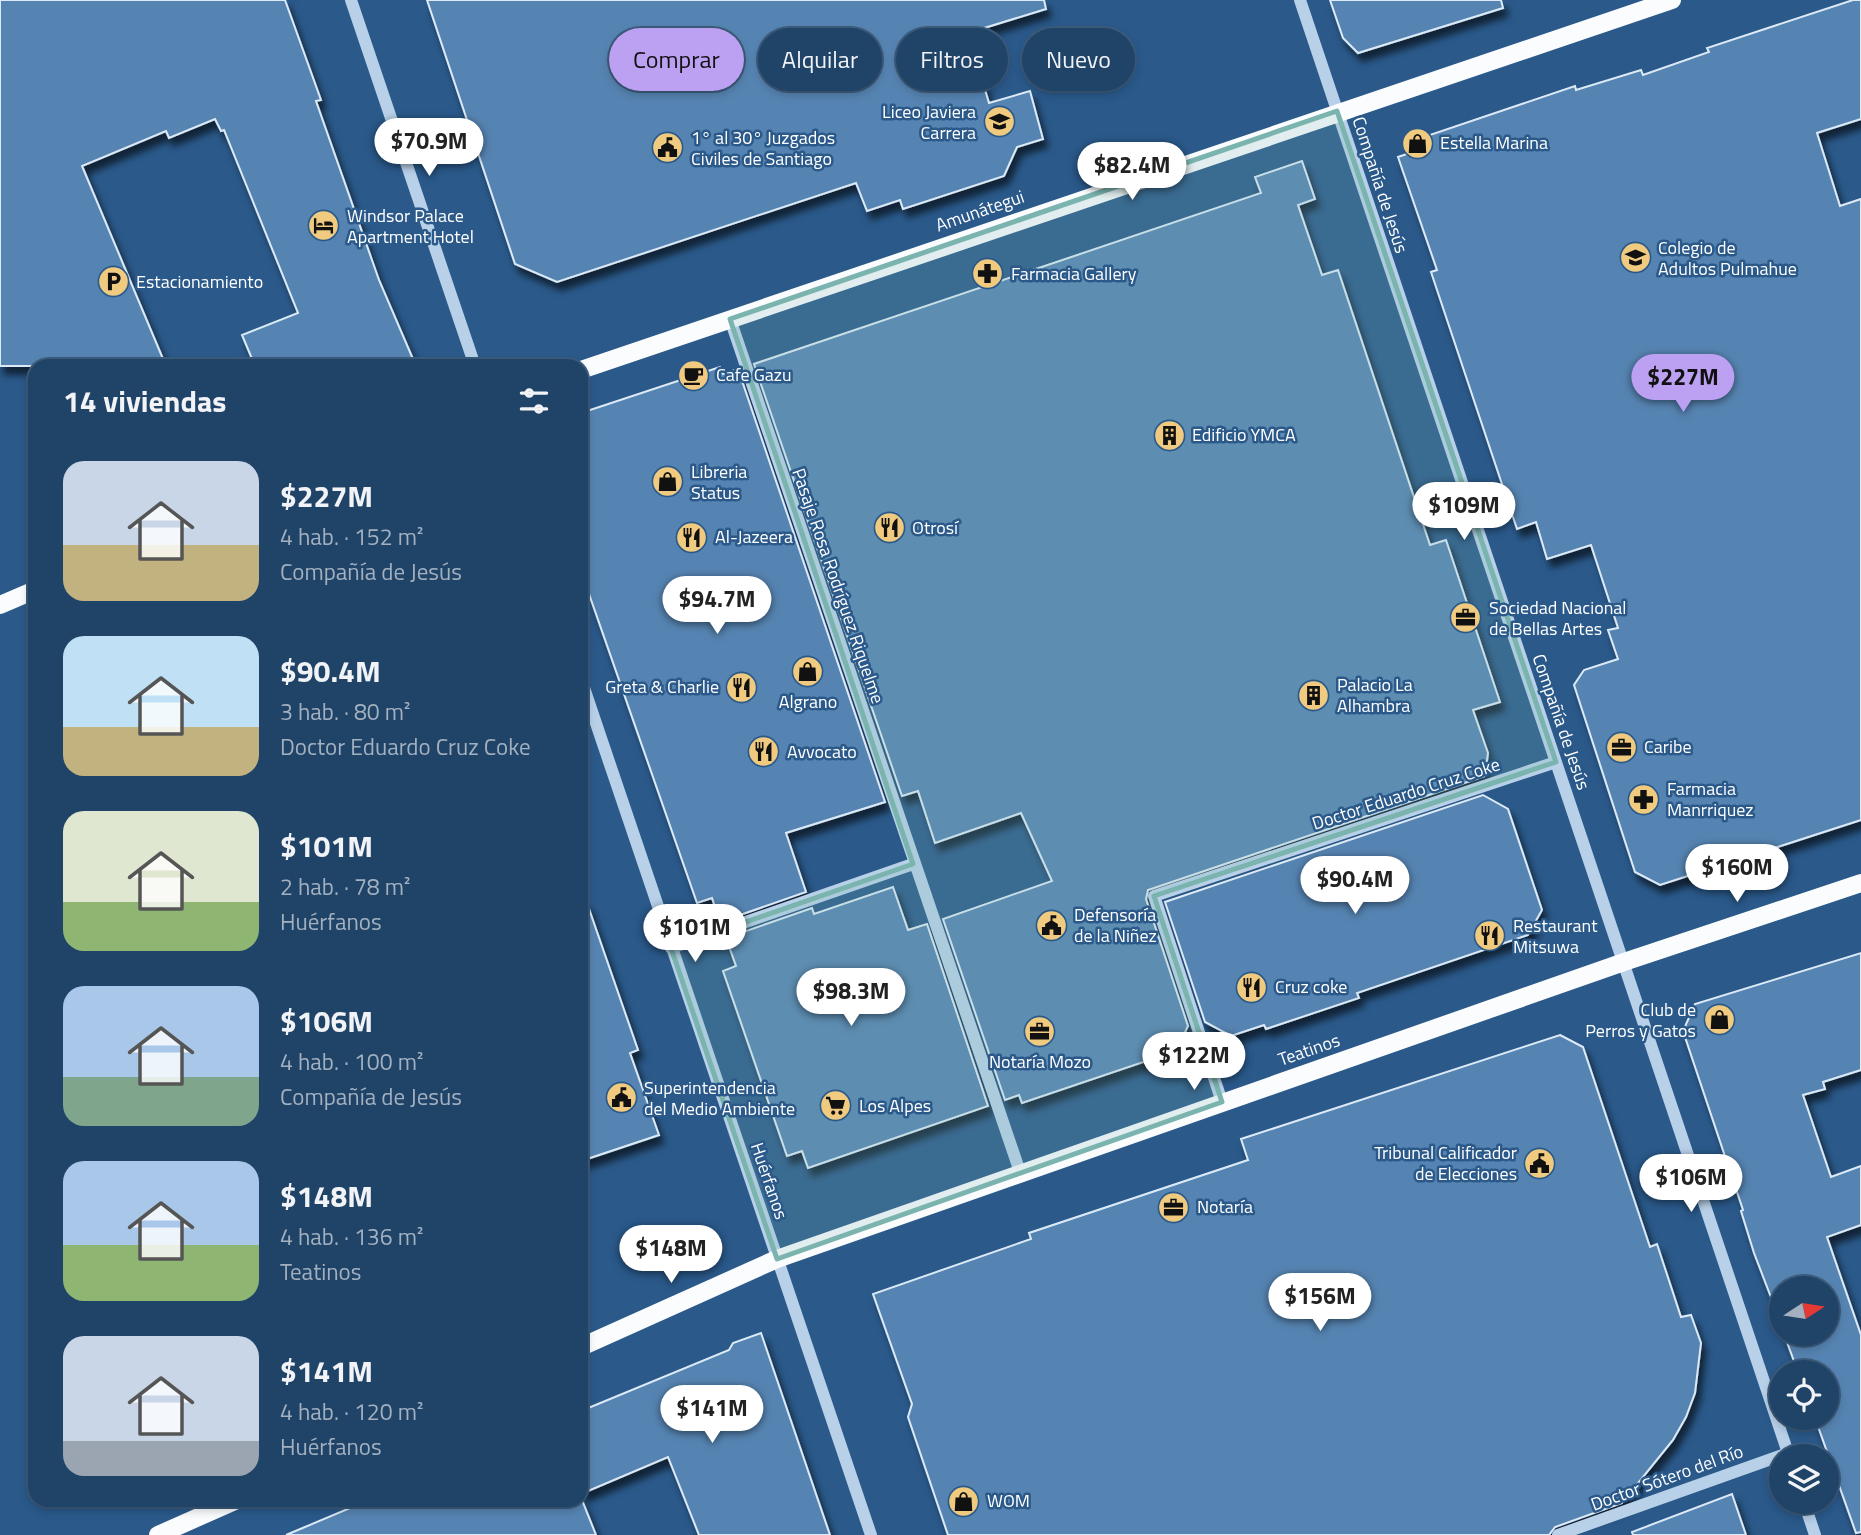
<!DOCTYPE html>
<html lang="es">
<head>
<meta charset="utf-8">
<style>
  :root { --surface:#204368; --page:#284a6e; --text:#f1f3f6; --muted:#a2b0c0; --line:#3d5c7c; --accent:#bca0f2 }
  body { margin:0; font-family:"Titillium Web",sans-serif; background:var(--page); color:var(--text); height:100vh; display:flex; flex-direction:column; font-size:26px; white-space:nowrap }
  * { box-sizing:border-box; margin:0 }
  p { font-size:23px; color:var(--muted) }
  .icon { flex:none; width:38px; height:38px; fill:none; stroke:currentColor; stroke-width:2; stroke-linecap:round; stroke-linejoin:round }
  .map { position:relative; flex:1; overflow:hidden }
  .drawer { position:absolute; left:28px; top:359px; width:560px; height:1148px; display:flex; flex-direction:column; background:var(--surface); border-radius:21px; box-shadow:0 4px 10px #0003,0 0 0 2px var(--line) }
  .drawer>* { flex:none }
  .top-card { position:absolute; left:609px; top:28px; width:665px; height:63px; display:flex; gap:14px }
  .needle { width:46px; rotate:78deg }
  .controls { position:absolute; left:1769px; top:1276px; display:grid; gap:14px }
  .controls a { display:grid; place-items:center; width:70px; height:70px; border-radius:50%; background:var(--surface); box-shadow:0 4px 10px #0003,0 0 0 2px var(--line); font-size:35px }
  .price { position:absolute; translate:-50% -60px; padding:0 16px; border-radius:24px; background:#fff; color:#222; font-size:23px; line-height:46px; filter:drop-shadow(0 2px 4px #0008) }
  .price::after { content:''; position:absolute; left:50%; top:42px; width:21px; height:16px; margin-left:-10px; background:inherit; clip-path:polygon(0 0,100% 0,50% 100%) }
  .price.current { background:var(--accent); color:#111 }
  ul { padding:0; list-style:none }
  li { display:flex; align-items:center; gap:21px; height:175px; padding:0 35px }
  li span { display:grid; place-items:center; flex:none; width:196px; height:140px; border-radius:21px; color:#555 }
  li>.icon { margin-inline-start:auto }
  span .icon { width:84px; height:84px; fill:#fffc; stroke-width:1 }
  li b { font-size:30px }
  h2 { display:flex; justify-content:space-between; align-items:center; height:84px; padding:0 35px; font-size:30px }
  .tag { padding:0 24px; border-radius:32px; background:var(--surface); box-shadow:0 4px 10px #0003,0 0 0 2px var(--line); font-size:24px; line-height:63px }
  .tag.current { background:var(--accent); color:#111 }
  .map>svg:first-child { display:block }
</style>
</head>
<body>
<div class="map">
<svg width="1861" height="1535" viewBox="0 0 1861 1535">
  <defs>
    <filter id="shadow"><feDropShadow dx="4.5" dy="8" stdDeviation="3.5" flood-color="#0009"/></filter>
  </defs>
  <rect width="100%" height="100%" fill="#2a598a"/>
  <!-- building -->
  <path fill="#5684b2" stroke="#dceaf7" stroke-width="2" filter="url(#shadow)" d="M0,0H285L321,100L316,101L379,280L416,366H255L242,335L298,313L224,130L221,131L215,119L169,138L166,131L82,166L166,366H0Z
    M427,0H1044L1046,9L968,33L989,103L1030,91L1043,139L1017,147L1004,176L903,209L900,200L867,211L856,183L557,282L515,264Z
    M1330,0H1501L1503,8L1358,53L1343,38Z
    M1853,0H1861V119L1817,133L1840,206L1861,199V820L1660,885L1635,872L1574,685L1584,670L1618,659L1608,630L1618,628L1591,545L1547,559L1536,522L1517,529L1431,272L1437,270L1398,157L1410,153L1406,143L1575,86L1576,90L1641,70L1643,75L1709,52L1707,48Z
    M1302,161L1315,199L1298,205L1322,275L1338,270L1430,545L1446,540L1500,702L1473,710L1488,753L1485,776L1148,890L1146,899L1188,1026L1176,1051L1022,1103L1019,1095L1005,1100L943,919L1052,881L1021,813L935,843L918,791L902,796L754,364L1261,193L1255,177Z
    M720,367L723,374L738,369L885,802L786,833L806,892L720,922L712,898L697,903L581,571V413Z
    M1483,795L1508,809L1542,910L1528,935L1357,993L1359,998L1266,1029L1264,1025L1231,1036L1205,1022L1165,902Z
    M893,887L908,930L927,924L988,1106L808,1168L802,1151L787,1156L723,971L736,966L726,938L812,908L814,914Z
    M587,903L638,1050L630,1053L659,1135L581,1161V904Z
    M1861,953V1070L1823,1082L1825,1089L1803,1095L1831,1177L1861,1166V1225L1827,1237L1861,1335V1532L1856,1533L1815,1418H1827V1372H1798L1784,1334H1827V1288H1782V1326L1754,1253L1741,1211L1743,1210L1683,1031L1695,1004Z
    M1560,1035L1583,1047L1650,1247L1657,1244L1681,1317L1691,1315L1701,1343L1695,1393L1686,1417L1673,1440L1622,1503L1555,1527L1549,1535H948L908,1417L912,1404L873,1294L1031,1239L1029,1233L1248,1160L1241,1139Z
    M761,1333L830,1535H699L668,1457L581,1494V1411L729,1350L733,1343Z
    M1732,1494L1746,1535H1633L1632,1532Z
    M369,1500H582L596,1535H286Z"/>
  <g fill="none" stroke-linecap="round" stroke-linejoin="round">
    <!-- minor -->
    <path stroke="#b8d1e9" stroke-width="12" d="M351,0L475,366
      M1300,0L1789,1456
      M730,319L1020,1172
      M581,679L871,1535
      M671,948L913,864
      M1222,1102L1154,896L1556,762
      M1804,1502L1815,1535
      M1558,1535L1788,1453"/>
    <!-- major -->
    <path stroke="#fafcfe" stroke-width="18" d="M581,370L1672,0
      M0,605L35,590
      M581,1347L777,1259L1624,962L1861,883
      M158,1535L237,1500"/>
  </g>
  <!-- marked area -->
  <path fill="#7bb4af" fill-opacity="0.2" stroke="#7bb4af" stroke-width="5" stroke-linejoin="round" d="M1337,111L1556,762L1154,896L1222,1102L777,1259L671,948L913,864L730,319Z"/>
  <!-- icons -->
  <defs>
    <symbol id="school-disc" viewBox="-11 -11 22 22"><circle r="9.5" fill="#f0ca7f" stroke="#2a598a"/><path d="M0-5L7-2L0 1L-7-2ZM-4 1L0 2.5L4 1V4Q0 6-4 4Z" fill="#111"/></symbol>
    <symbol id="shop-disc" viewBox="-11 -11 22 22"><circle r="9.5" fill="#f0ca7f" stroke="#2a598a"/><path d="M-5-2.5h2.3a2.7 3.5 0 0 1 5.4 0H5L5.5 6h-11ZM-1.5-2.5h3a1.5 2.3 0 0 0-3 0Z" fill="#111"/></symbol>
    <symbol id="civic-disc" viewBox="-11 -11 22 22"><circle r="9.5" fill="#f0ca7f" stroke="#2a598a"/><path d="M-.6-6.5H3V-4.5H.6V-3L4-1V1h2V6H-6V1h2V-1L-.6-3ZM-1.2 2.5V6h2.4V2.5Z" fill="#111"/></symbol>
    <symbol id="hotel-disc" viewBox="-11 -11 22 22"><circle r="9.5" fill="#f0ca7f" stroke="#2a598a"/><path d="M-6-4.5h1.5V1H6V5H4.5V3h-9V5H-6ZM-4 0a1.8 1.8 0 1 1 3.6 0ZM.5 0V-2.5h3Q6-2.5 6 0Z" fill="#111"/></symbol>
    <symbol id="pharmacy-disc" viewBox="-11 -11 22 22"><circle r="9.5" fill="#f0ca7f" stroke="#2a598a"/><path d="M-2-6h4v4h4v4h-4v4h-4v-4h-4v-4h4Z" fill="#111"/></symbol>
    <symbol id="parking-disc" viewBox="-11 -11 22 22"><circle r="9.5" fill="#f0ca7f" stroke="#2a598a"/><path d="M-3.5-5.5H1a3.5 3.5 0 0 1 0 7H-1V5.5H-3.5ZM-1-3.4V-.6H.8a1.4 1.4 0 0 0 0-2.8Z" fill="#111"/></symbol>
    <symbol id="cafe-disc" viewBox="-11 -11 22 22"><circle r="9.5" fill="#f0ca7f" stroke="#2a598a"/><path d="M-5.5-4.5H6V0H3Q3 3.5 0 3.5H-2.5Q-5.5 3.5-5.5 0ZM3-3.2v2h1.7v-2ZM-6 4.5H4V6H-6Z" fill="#111"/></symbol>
    <symbol id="building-disc" viewBox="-11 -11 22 22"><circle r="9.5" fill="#f0ca7f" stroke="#2a598a"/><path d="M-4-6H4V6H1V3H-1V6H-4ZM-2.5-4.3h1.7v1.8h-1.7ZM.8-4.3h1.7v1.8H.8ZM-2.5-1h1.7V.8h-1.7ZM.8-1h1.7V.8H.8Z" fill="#111"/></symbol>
    <symbol id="restaurant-disc" viewBox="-11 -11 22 22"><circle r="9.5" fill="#f0ca7f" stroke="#2a598a"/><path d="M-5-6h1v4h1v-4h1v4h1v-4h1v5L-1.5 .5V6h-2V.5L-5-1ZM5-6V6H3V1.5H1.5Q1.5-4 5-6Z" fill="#111"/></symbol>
    <symbol id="office-disc" viewBox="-11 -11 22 22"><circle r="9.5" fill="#f0ca7f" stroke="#2a598a"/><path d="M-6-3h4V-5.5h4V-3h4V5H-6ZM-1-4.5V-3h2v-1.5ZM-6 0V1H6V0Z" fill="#111"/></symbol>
    <symbol id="supermarket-disc" viewBox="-11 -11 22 22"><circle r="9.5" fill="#f0ca7f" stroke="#2a598a"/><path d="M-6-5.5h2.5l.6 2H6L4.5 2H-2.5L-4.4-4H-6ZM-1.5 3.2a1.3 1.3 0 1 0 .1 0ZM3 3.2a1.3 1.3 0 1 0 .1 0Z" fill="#111"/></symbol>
  </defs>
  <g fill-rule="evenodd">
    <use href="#school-disc" x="982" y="104" width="35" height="35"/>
    <use href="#shop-disc" x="1400" y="126" width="35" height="35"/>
    <use href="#civic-disc" x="650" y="130" width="35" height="35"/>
    <use href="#hotel-disc" x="306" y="208" width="35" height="35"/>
    <use href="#school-disc" x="1618" y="240" width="35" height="35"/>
    <use href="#pharmacy-disc" x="970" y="256" width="35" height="35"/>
    <use href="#parking-disc" x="96" y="264" width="35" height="35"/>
    <use href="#cafe-disc" x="676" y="358" width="35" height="35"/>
    <use href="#building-disc" x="1152" y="418" width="35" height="35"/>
    <use href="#shop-disc" x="650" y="464" width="35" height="35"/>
    <use href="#restaurant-disc" x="872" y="510" width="35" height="35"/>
    <use href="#restaurant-disc" x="674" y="520" width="35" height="35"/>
    <use href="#office-disc" x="1448" y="600" width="35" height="35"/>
    <use href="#shop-disc" x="790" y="654" width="35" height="35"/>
    <use href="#restaurant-disc" x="724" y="670" width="35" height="35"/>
    <use href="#building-disc" x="1296" y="678" width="35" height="35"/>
    <use href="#office-disc" x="1604" y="730" width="35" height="35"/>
    <use href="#restaurant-disc" x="746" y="734" width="35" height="35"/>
    <use href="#pharmacy-disc" x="1626" y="782" width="35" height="35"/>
    <use href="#civic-disc" x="1034" y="908" width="35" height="35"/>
    <use href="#restaurant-disc" x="1472" y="918" width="35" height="35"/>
    <use href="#restaurant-disc" x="1234" y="970" width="35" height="35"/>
    <use href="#shop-disc" x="1702" y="1002" width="35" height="35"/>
    <use href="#office-disc" x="1022" y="1014" width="35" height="35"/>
    <use href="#civic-disc" x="604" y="1080" width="35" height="35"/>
    <use href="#supermarket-disc" x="818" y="1088" width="35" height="35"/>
    <use href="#civic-disc" x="1522" y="1146" width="35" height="35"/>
    <use href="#office-disc" x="1156" y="1190" width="35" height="35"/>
    <use href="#shop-disc" x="946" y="1484" width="35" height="35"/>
  </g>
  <g text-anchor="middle" stroke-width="5" stroke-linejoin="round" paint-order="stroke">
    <!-- poi labels -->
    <g font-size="18" fill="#fff" stroke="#2a598a" text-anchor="start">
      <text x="976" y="118" text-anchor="end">Liceo Javiera<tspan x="976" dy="21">Carrera</tspan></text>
      <text x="691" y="144">1° al 30° Juzgados<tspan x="691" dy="21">Civiles de Santiago</tspan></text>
      <text x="1440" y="149">Estella Marina</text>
      <text x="347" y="222">Windsor Palace<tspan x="347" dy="21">Apartment Hotel</tspan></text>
      <text x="1658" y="254">Colegio de<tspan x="1658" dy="21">Adultos Pulmahue</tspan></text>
      <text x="1011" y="280">Farmacia Gallery</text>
      <text x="136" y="288">Estacionamiento</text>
      <text x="716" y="381">Cafe Gazu</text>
      <text x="1192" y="441">Edificio YMCA</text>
      <text x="691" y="478">Libreria<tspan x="691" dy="21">Status</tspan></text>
      <text x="912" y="534">Otrosí</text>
      <text x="715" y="543">Al-Jazeera</text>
      <text x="1489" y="614">Sociedad Nacional<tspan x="1489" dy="21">de Bellas Artes</tspan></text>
      <text x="1337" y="691">Palacio La<tspan x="1337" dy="21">Alhambra</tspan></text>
      <text x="719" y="693" text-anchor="end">Greta &amp; Charlie</text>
      <text x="808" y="708" text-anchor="middle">Algrano</text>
      <text x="1644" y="753">Caribe</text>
      <text x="787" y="758">Avvocato</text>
      <text x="1667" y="795">Farmacia<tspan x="1667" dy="21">Manrriquez</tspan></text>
      <text x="1074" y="921">Defensoría<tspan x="1074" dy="21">de la Niñez</tspan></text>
      <text x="1513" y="932">Restaurant<tspan x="1513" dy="21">Mitsuwa</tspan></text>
      <text x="1275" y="993">Cruz coke</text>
      <text x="1696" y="1016" text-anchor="end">Club de<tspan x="1696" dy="21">Perros y Gatos</tspan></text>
      <text x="1040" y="1068" text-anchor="middle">Notaría Mozo</text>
      <text x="644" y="1094">Superintendencia<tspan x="644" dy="21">del Medio Ambiente</tspan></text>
      <text x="859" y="1112">Los Alpes</text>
      <text x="1517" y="1159" text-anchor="end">Tribunal Calificador<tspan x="1517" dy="21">de Elecciones</tspan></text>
      <text x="1197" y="1213">Notaría</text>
      <text x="987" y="1507">WOM</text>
    </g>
    <!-- street labels -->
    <g font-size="18" fill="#fff" stroke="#2a598a">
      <text transform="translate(1380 185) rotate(72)" y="6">Compañía de Jesús</text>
      <text transform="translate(980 211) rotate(-19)" y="6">Amunátegui</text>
      <text transform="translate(838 586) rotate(71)" y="6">Pasaje Rosa Rodríguez Riquelme</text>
      <text transform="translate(1561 722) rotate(71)" y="6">Compañía de Jesús</text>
      <text transform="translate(1406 794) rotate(-18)" y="6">Doctor Eduardo Cruz Coke</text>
      <text transform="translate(1309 1050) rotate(-19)" y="6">Teatinos</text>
      <text transform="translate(769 1181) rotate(71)" y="6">Huérfanos</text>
      <text transform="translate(1667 1478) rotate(-20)" y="6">Doctor Sótero del Río</text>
    </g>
  </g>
</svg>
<div class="controls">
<a><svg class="needle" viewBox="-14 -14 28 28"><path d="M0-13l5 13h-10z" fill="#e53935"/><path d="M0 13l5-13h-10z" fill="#a2b0c0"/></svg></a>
<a><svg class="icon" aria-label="locate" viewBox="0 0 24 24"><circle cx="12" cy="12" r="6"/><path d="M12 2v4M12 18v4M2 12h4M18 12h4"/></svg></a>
<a><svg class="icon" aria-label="layers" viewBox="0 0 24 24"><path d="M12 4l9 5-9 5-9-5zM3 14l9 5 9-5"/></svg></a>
</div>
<b class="price" style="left:429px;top:178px">$70.9M</b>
<b class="price" style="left:1132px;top:202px">$82.4M</b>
<b class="price current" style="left:1683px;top:414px">$227M</b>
<b class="price" style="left:1464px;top:542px">$109M</b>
<b class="price" style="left:717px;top:636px">$94.7M</b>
<b class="price" style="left:1737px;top:904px">$160M</b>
<b class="price" style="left:1355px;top:916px">$90.4M</b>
<b class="price" style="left:695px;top:964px">$101M</b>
<b class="price" style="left:851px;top:1028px">$98.3M</b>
<b class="price" style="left:1194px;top:1092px">$122M</b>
<b class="price" style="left:1691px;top:1214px">$106M</b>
<b class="price" style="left:671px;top:1285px">$148M</b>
<b class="price" style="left:1320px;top:1333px">$156M</b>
<b class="price" style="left:712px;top:1445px">$141M</b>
<div class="top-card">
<a class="tag current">Comprar</a>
<a class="tag">Alquilar</a>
<a class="tag">Filtros</a>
<a class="tag">Nuevo</a>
</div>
<section class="drawer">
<h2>14 viviendas<svg class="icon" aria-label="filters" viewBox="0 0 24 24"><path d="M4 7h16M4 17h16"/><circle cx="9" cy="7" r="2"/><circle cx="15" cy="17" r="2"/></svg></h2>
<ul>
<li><span style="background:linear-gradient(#c9d6e8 60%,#c2b280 0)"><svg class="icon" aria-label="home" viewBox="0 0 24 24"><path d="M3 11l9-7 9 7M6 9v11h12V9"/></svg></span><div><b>$227M</b><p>4 hab. · 152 m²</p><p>Compañía de Jesús</p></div></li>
<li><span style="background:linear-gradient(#bfe0f5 65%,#c2b280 0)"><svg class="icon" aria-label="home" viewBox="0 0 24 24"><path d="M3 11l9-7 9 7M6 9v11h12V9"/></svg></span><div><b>$90.4M</b><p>3 hab. · 80 m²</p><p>Doctor Eduardo Cruz Coke</p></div></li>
<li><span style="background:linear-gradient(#dfe7d0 65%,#8fb573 0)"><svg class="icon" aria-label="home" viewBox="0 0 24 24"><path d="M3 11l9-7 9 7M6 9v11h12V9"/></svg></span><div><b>$101M</b><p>2 hab. · 78 m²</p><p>Huérfanos</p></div></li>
<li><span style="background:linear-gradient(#a9c7e8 65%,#7fa58c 0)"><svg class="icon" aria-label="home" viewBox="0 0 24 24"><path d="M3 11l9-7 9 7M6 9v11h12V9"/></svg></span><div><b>$106M</b><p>4 hab. · 100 m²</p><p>Compañía de Jesús</p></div></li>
<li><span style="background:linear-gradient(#a9c7e8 60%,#8fb573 0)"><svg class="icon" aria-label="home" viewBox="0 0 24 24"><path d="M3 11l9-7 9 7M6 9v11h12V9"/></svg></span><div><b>$148M</b><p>4 hab. · 136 m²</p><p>Teatinos</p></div></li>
<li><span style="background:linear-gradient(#c9d6e8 75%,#9aa5b1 0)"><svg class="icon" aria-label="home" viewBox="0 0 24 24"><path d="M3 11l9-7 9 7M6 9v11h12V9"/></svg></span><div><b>$141M</b><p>4 hab. · 120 m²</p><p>Huérfanos</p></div></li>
</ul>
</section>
</div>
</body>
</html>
